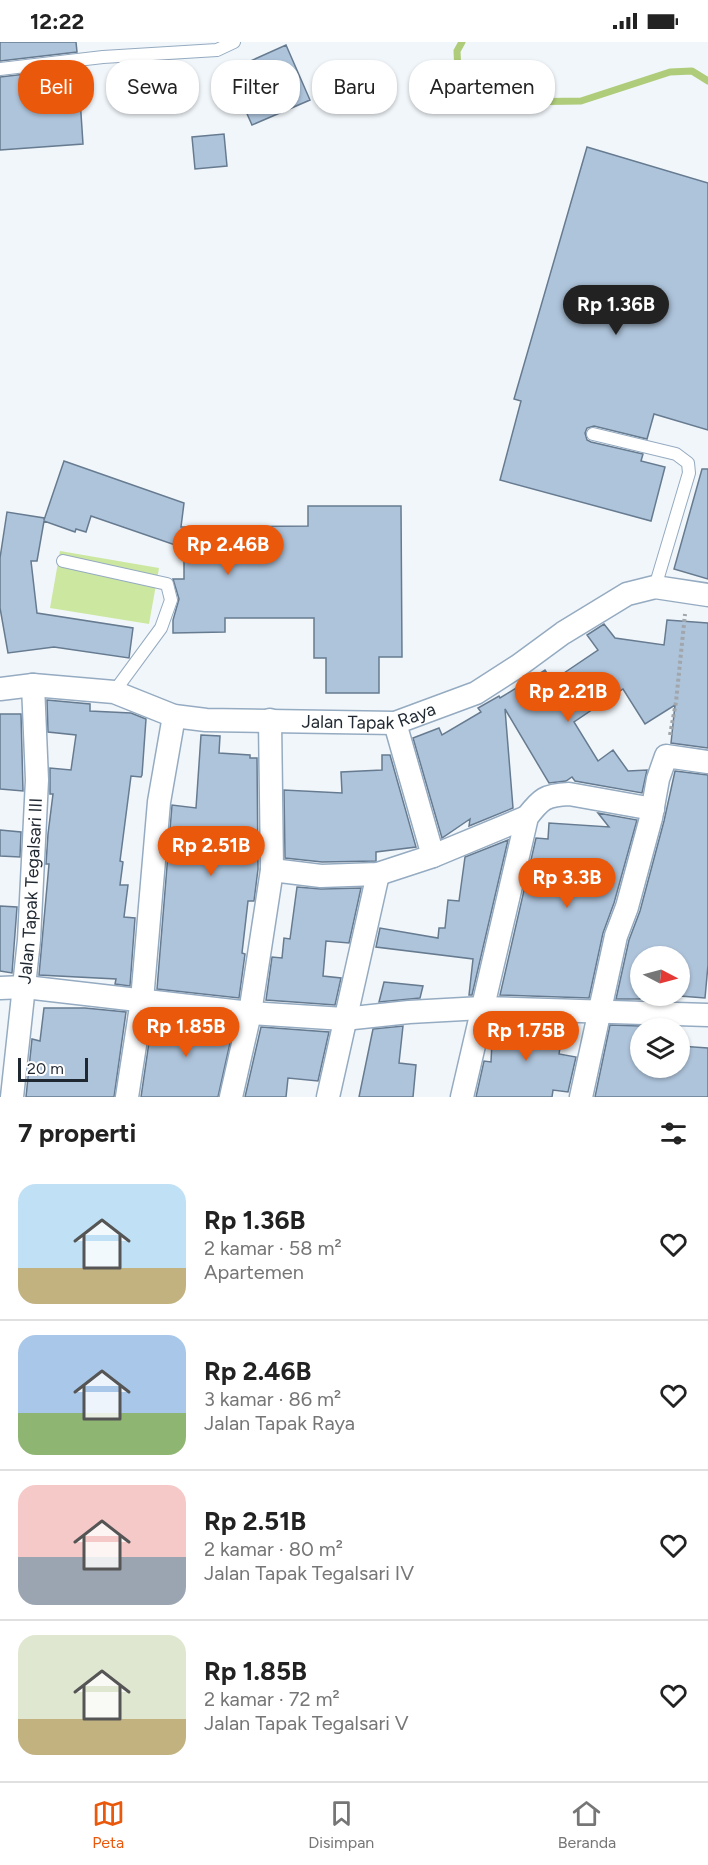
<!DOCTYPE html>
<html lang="id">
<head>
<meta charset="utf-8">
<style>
  :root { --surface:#fff; --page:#f2f2f2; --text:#222; --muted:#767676; --line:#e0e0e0; --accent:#ea580c }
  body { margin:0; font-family:Figtree,sans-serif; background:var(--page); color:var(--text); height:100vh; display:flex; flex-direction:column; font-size:22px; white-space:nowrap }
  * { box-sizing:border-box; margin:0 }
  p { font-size:20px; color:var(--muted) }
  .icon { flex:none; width:33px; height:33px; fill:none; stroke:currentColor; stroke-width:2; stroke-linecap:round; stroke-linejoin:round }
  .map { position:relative; height:1055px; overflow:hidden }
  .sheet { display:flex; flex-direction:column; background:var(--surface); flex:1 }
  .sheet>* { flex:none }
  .top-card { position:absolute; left:18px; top:18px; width:672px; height:54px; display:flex; gap:12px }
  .needle { width:39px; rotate:96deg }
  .fabs { position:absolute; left:630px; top:904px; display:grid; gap:12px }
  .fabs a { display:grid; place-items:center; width:60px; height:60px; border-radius:50%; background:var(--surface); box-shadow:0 2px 4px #0004; font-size:30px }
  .scale { position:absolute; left:18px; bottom:15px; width:70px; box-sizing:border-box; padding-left:6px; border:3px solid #1f2831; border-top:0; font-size:16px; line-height:21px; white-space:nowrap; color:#1f2831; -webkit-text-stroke:4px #fff; paint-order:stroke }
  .price { position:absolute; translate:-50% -51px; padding:0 14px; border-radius:21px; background:var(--accent); color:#fff; font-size:20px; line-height:39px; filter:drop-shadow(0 2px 3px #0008) }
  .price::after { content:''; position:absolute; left:50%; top:36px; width:18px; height:14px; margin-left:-9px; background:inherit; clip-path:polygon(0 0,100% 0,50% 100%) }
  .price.selected { background:#222; color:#fff }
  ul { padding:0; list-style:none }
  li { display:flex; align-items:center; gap:18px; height:150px; padding:0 18px }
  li+li { border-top:2px solid var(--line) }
  li span { display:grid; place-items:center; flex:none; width:168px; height:120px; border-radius:18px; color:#555 }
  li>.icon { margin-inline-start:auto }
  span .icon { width:72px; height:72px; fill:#fffc; stroke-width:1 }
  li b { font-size:26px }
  h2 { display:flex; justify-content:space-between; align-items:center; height:72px; padding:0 18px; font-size:26px }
  .tag { padding:0 21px; border-radius:24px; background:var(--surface); box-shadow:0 2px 4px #0004; font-size:21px; line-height:54px }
  .tag.selected { background:var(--accent); color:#fff }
  .status { display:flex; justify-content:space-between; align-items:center; height:42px; padding:0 30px; background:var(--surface); direction:ltr }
  .status svg { height:16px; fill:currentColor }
  .tab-bar { display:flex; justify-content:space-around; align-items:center; height:84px; border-top:2px solid var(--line); background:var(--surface); font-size:16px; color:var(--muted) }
  .tab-bar a { display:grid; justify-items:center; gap:3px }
  .tab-bar .selected { color:var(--accent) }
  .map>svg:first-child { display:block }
</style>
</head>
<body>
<div class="status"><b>12:22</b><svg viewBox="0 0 49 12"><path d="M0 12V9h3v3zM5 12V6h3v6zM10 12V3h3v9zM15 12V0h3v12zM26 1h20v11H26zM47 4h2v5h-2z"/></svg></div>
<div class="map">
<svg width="708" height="1055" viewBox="0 0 708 1055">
  <rect width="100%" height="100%" fill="#f1f6fa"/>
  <!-- green -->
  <path fill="#cce7a0" d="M60,509L159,526L149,582L50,566Z"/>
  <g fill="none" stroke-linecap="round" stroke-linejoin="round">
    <!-- stream -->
    <path stroke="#aecc7a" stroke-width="7" d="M462,0L457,9L458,30L485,55L514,60L581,59L670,30L692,29L708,39"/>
  </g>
  <!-- building -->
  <path fill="#aec4db" stroke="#667b90" stroke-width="1.5" d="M0,0H76L77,10L0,19Z
    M286,3L310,58L252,83L228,29Z
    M78,26L83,102L0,108V35Z
    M224,92L227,124L195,127L192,95Z
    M587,105L708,141V388L654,372L647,397L594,384L587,386L585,391L587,398L591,400L643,412L641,419L665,425L651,479L500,438L521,359L514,357Z
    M64,419L184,461L181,485L308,484V464H401L402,615H379V651H326V616H314V576H225V590L173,591V578L179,557L173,537H184V506L91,474L86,490L76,487L75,490L44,479L37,519H31L37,571L133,586L129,616L54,605L8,611L0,566V516L7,470L44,476V478Z
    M702,427H708V537L674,527Z
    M667,578L708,581V706L671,701L675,663L645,682L623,647L574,680L598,719L613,708L628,729L647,728L642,751L575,739L572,735L566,739L549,741L505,667L513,766L469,784L470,777L442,796L413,696L439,686L442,693L481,670L478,666L499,654L500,656L545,628L552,639L598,608L587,593L604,582L615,596L664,603Z
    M47,658L90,662V669L131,671L146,677L142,733L141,735L131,734L120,819L123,820L120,843H128L124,875L135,876L130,944L115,942L116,937L39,933L49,822H46L48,792L53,752H50V726L71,728L76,693L48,690Z
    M0,672H21L23,749L0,747Z
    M201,693L220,694L219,711L250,713V716H257L258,827L254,859H248L242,911L245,912L239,956L157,947L172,763L196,766Z
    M382,713H390L416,805L376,810V819L322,820L285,816L284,748L342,751L341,730L382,728Z
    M675,729L708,733V923L705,956L680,954V915H640V957H616L629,898L640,869L664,779Z
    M598,771L637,778L614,861L603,891L589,956L500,953L536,796L548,797L549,781L609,785Z
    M0,788L21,790L20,815L0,814Z
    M508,798L472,953H469L473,917L376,905L380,886L438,896L439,886H445L448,858L459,859L465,815Z
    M297,845L321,847L361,846L349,901L326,899L323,934L341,936L335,963L266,958L272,915L282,916L284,896L290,897Z
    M0,864L17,865L12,931L0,929Z
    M384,940L423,944L420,956L379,960Z
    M44,966H85L126,970L114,1055H26L32,997L40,999Z
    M153,973L234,983L218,1055H141Z
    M493,980L564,982L559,1012L576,1015L568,1050L553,1048L552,1055H476L484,1019L491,1020Z
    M610,983L640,984V1026H680V1004L708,1006V1055H595Z
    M403,984L399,1021L416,1023L413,1055H359L373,987Z
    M261,985L329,990L318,1039L288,1036L286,1055H245Z"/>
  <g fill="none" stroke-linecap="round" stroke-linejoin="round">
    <defs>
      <path id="service" d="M0,27L103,15L217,8L234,0
        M593,392L676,412L688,421L689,431L655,545
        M63,519L167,542L171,558L161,586L114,650"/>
      <g id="minor">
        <path id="s1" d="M0,647L33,643L114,650L174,674L206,678L395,681L476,651L518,624L563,591L627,552L655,545L708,553"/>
        <path d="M395,681L433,814"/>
        <path d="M272,828L321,834L378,832L433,814L527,775"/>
        <path d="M0,946L25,945L250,971L344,977L409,970L482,966L708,973"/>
        <path id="s2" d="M12,1055L29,898L37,738L33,643"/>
        <path d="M127,1055L142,958L159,760L174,674"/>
        <path d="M231,1055L250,971L272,828L270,678"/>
        <path d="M328,1055L378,832"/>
        <path d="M462,1055L527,775C541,757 545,753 569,752L653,767"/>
        <path d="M581,1055L616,894L627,865L651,776L658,737L666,714L708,720"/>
      </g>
    </defs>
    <!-- service casing -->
    <use href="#service" stroke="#95abc1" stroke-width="14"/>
    <!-- minor casing -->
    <use href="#minor" stroke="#95abc1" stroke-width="25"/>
    <!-- path -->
    <path stroke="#a0a6ac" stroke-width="4" stroke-dasharray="3 3" stroke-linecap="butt" d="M670,693L676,660L685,572"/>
    <!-- service -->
    <use href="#service" stroke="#fff" stroke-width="12"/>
    <!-- minor -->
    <use href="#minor" stroke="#fff" stroke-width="22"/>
  </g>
  <g text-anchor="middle" stroke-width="4.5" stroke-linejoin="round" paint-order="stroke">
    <!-- street labels -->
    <g font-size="18" fill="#1f2831" stroke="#fff">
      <text dy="6" stroke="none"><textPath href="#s1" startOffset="375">Jalan Tapak Raya</textPath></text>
      <text dy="6" stroke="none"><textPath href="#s2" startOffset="207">Jalan Tapak Tegalsari III</textPath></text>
    </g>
  </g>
</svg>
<div class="fabs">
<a><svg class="needle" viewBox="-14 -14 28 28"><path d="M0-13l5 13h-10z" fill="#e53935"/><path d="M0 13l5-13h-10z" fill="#767676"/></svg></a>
<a><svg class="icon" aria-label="layers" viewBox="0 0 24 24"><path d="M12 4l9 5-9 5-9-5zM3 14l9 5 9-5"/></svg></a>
</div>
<div class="scale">20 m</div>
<b class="price selected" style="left:616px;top:294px">Rp 1.36B</b>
<b class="price" style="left:228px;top:534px">Rp 2.46B</b>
<b class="price" style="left:568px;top:681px">Rp 2.21B</b>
<b class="price" style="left:211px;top:835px">Rp 2.51B</b>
<b class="price" style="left:567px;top:867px">Rp 3.3B</b>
<b class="price" style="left:186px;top:1016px">Rp 1.85B</b>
<b class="price" style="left:526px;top:1020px">Rp 1.75B</b>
<div class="top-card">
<a class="tag selected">Beli</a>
<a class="tag">Sewa</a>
<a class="tag">Filter</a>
<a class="tag">Baru</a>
<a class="tag">Apartemen</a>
</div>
</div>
<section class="sheet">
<h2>7 properti<svg class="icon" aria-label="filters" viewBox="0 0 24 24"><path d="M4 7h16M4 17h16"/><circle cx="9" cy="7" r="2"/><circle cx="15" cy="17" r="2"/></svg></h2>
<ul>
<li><span style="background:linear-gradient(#bfe0f5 70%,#c2b280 0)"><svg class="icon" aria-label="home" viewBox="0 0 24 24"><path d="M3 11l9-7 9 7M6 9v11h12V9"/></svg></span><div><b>Rp 1.36B</b><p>2 kamar · 58 m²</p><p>Apartemen</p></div><svg class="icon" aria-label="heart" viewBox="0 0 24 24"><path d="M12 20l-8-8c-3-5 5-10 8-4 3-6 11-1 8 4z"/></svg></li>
<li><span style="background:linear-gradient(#a9c7e8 65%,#8fb573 0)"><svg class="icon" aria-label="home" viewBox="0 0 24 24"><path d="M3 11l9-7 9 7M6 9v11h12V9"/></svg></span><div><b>Rp 2.46B</b><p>3 kamar · 86 m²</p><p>Jalan Tapak Raya</p></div><svg class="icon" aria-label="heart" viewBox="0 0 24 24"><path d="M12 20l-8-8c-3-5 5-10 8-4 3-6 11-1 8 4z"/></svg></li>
<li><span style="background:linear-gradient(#f6c9c9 60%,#9aa5b1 0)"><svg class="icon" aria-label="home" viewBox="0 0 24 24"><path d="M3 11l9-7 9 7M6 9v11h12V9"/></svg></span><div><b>Rp 2.51B</b><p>2 kamar · 80 m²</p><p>Jalan Tapak Tegalsari IV</p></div><svg class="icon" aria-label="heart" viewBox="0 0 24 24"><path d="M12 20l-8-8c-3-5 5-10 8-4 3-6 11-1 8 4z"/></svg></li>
<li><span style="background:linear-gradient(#dfe7d0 70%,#c2b280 0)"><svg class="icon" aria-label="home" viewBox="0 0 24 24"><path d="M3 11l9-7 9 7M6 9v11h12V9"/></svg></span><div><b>Rp 1.85B</b><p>2 kamar · 72 m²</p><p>Jalan Tapak Tegalsari V</p></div><svg class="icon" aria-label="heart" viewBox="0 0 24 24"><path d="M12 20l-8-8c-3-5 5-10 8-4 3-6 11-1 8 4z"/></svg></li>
</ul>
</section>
<nav class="tab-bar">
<a class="selected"><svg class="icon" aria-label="map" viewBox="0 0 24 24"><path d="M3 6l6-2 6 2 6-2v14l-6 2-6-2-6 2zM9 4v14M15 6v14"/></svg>Peta</a>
<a><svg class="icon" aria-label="saved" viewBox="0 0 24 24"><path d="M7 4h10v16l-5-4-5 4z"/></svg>Disimpan</a>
<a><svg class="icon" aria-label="home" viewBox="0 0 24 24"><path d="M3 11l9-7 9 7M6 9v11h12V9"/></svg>Beranda</a>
</nav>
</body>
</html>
